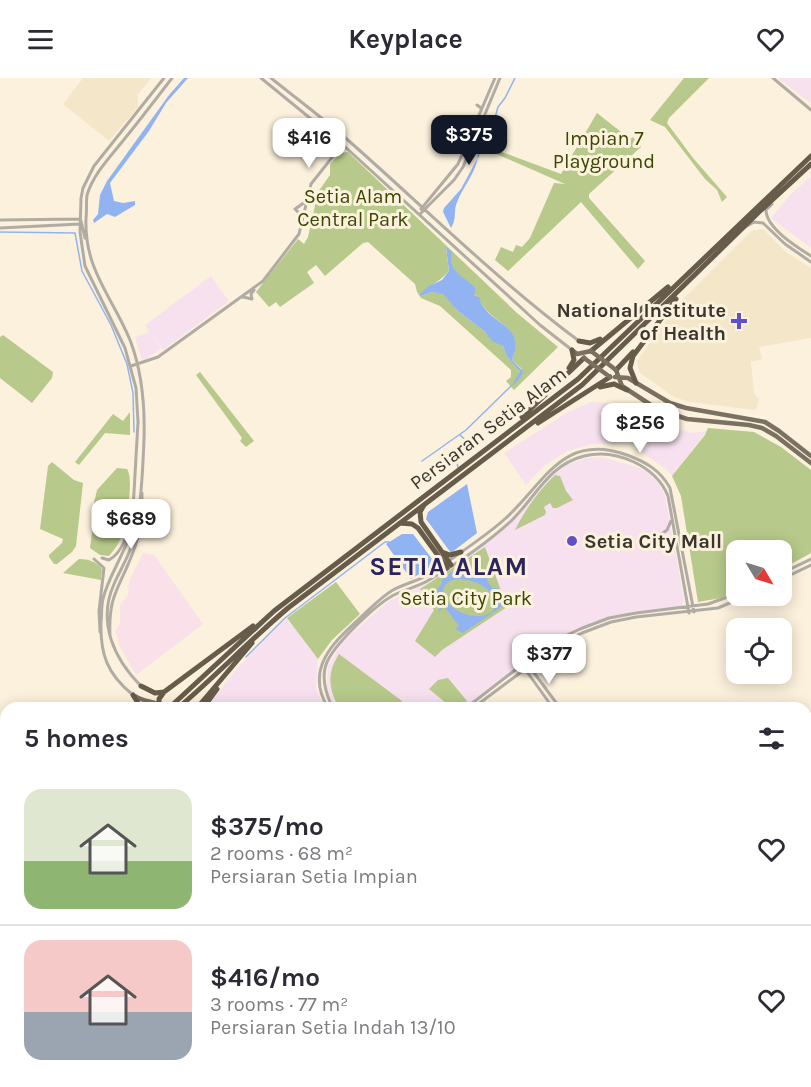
<!DOCTYPE html>
<html lang="en">
<head>
<meta charset="utf-8">
<style>
  :root { --surface:#fff; --page:#f7f7f7; --text:#2b2b33; --muted:#7c7c81; --line:#e1e1e2; --accent:#111827 }
  body { margin:0; font-family:Karla,sans-serif; background:var(--page); color:var(--text); height:100vh; display:flex; flex-direction:column; font-size:22px; white-space:nowrap }
  * { box-sizing:border-box; margin:0 }
  p { font-size:20px; color:var(--muted) }
  .icon { flex:none; width:33px; height:33px; fill:none; stroke:currentColor; stroke-width:2; stroke-linecap:round; stroke-linejoin:round }
  .map { position:relative; flex:1; overflow:hidden }
  .sheet { position:absolute; left:0px; top:624px; width:812px; height:386px; display:flex; flex-direction:column; background:var(--surface); border-radius:18px 18px 0 0; box-shadow:0 3px 15px #0003 }
  .sheet>* { flex:none }
  .needle { width:39px; rotate:128deg }
  .fabs { position:absolute; left:726px; top:462px; display:grid; gap:12px }
  .fabs a { display:grid; place-items:center; width:66px; height:66px; border-radius:12px; background:var(--surface); box-shadow:0 3px 15px #0003; font-size:30px }
  .price { position:absolute; translate:-50% -51px; padding:0 14px; border-radius:12px; background:#fff; color:#222; font-size:20px; line-height:39px; filter:drop-shadow(0 2px 3px #0008) }
  .price::after { content:''; position:absolute; left:50%; top:36px; width:18px; height:14px; margin-left:-9px; background:inherit; clip-path:polygon(0 0,100% 0,50% 100%) }
  .price.selected { background:var(--accent); color:#fff }
  ul { padding:0; list-style:none }
  li { display:flex; align-items:center; gap:18px; height:150px; padding:0 24px }
  li+li { border-top:2px solid var(--line) }
  li span { display:grid; place-items:center; flex:none; width:168px; height:120px; border-radius:18px; color:#555 }
  li>.icon { margin-inline-start:auto }
  span .icon { width:72px; height:72px; fill:#fffc; stroke-width:1 }
  li b { font-size:26px }
  h2 { display:flex; justify-content:space-between; align-items:center; height:72px; padding:0 24px; font-size:26px }
  header { display:flex; justify-content:space-between; align-items:center; height:78px; padding:0 24px; background:var(--surface); font-size:27px; font-weight:700 }
  .map>svg:first-child { display:block }
</style>
</head>
<body>
<header><svg class="icon" aria-label="menu" viewBox="0 0 24 24"><path d="M4 6h16M4 12h16M4 18h16"/></svg>Keyplace<svg class="icon" aria-label="heart" viewBox="0 0 24 24"><path d="M12 20l-8-8c-3-5 5-10 8-4 3-6 11-1 8 4z"/></svg></header>
<div class="map">
<svg width="811" height="1009" viewBox="0 0 811 1009">
  <rect width="100%" height="100%" fill="#fcf1dc"/>
  <!-- commercial -->
  <path fill="#f7e1ef" d="M778,0H811V24L808,23Z
    M811,98V170L771,140L790,117Z
    M211,198L229,223L163,272L152,257L161,271L144,282L141,280L135,259L149,254L145,247Z
    M591,324L605,325L617,335V366H592L567,373L544,388L526,407L504,375L568,334Z
    M663,346L692,355L707,353L672,398L666,391L642,375Z
    M602,379L637,389L648,394L659,405L665,418L684,522L681,529L636,533L609,539L570,554L550,564L464,630H335L327,613L328,588L343,563L389,523L431,503L496,458L520,436L550,398L569,386L585,380Z
    M287,540L318,581L316,610L324,630H206L238,589Z"/>
  <!-- industrial -->
  <path fill="#fae1e9" d="M143,475L154,477L203,546L136,597L120,569L115,553L120,546V527L128,517L129,503Z"/>
  <!-- built -->
  <path fill="#f4e6c9" d="M83,0H151L138,16V29L109,63L63,26Z
    M763,151L786,174L811,190V260L759,269L762,281L751,284L754,315L759,321L756,332L689,324L674,319L639,294L637,283L679,225L751,153Z"/>
  <!-- green -->
  <path fill="#b7c98b" fill-rule="evenodd" d="M684,0H709L669,40L667,45L693,80L727,119L722,124L717,112L705,101L665,49L650,42Z
    M597,35L630,61L633,59L641,69L589,116V120L645,183L638,191L581,124L508,193L495,182L501,169L513,174L516,167L522,169L530,160L554,105L565,106L485,71L491,70L561,96Z
    M348,74L517,235L558,269L514,312L506,303L511,299V292L440,228L421,220L417,214L415,206L368,164L363,165L325,198L316,187L307,194L314,205L280,229L276,224L269,229L256,214L298,161L304,166L308,159L318,114L330,97V86L340,75ZM446,170C451,177 450,187 455,194C461,201 470,204 476,210L473,217L478,218C487,247 527,245 512,282L522,291L517,301L520,292L507,279L503,268L458,233L445,217L441,215L432,214L421,218C429,206 439,205 449,193Z
    M3,257L53,294L52,300L32,325L0,300V259Z
    M200,294L254,363L246,369L240,363L242,360L196,297Z
    M130,334V357L105,355L79,387L75,384L113,336L123,343Z
    M708,350L754,354L781,369L811,392V475L782,491V472H736V513L721,520L698,524L681,418L672,398L705,357Z
    M52,384L74,402L83,405L76,468L72,474L57,486H54L49,479V477L62,465L63,461L40,451L48,388Z
    M117,390L127,391C135,403 125,453 118,466C116,470 112,474 109,478L100,477L90,470L93,447L99,442L100,431L94,425L97,412Z
    M555,397L560,398L566,413L573,422L557,430H553L550,425L544,429L546,434L545,437L515,452C525,432 538,413 555,397Z
    M485,469L507,529L442,572L435,579L415,563L434,532L420,511Z
    M79,481C89,481 97,484 102,491L101,502L63,495Z
    M336,504L360,536L332,562L318,581L287,540Z
    M339,576L402,623L398,630H339C328,610 327,595 339,576Z
    M448,600L467,623L460,630H452L429,611L438,602Z"/>
  <!-- water -->
  <path fill="#92b3f1" fill-rule="evenodd" d="M184,0H188L166,25L149,53L110,105L114,123L123,125L135,123V127L115,139L107,136L94,145L93,142L98,136L100,117L107,103L169,17Z
    M478,79C474,99 462,109 456,127C454,135 456,143 451,150L443,134L444,130L461,111Z
    M446,169L452,174C447,194 465,199 476,210L474,217L479,219C486,248 528,244 512,282L523,293L521,299L511,309L520,293L507,279L503,268L492,263L485,254L458,233L443,216L432,214L421,218L420,216L429,208L442,202L449,193Z
    M467,406L477,455L451,475L426,441L428,434Z
    M402,456H413L436,486L411,501L386,466Z
    M464,485L466,488L468,487L471,495L482,496L486,490H490L491,493L488,494L487,502L492,510H498L504,527L463,555L455,551L459,548L444,528L437,536L440,530L433,518L442,505L441,502ZM456,501C472,501 489,507 496,523L494,532C478,546 451,534 442,517C443,508 447,503 456,501Z"/>
  <g fill="none" stroke-linecap="round" stroke-linejoin="round">
    <!-- stream -->
    <path stroke="#92b3f1" stroke-width="1.5" d="M478,79L481,67L491,54L498,29L505,20L515,0
      M0,154L75,155L82,193L111,247L127,286L133,315L134,354
      M422,383L466,352L511,308
      M458,389L456,382L473,369L460,357
      M246,579L285,540L385,464H389"/>
    <!-- minor -->
    <path stroke="#b1aca3" stroke-width="3" d="M261,0L343,67L540,247L572,272
      M271,0C297,21 324,41 349,63C425,130 497,202 579,263
      M773,0L811,32
      M477,27L481,30V33
      M772,126L766,132C766,150 797,169 811,178
      M421,131L458,86L495,0
      M420,136L454,102L463,89L500,0
      M0,142L80,141
      M302,142L301,137L295,131L305,124
      M81,143L85,160
      M747,148L754,144L763,145L785,166L811,184
      M0,150L80,146
      M243,219L252,221L251,216L254,212
      M131,288L158,279L263,203L299,156L311,106L342,67
      M655,461L667,452L671,443
      M657,464L669,460L675,467
      M102,480L109,482C123,474 128,455 131,441
      M94,481L104,490L99,533L100,554
      M436,492C459,475 485,459 506,440C545,404 563,354 627,377C646,384 660,392 670,410L694,534
      M782,495L811,481
      M782,501L811,487
      M110,558C108,516 120,510 133,474C141,455 142,435 142,415
      M529,588L560,630
      M525,591L553,630
      M141,608C114,581 97,544 114,506C121,490 130,477 134,460C141,433 143,389 144,361C145,328 142,293 130,262C112,218 84,192 86,140C87,133 86,124 87,117C93,97 109,80 122,64C139,43 156,21 172,0
      M133,617C107,596 100,576 101,544C102,537 101,529 103,521C109,496 126,475 132,449L138,344L136,310L125,270L85,188L80,154L81,120L83,110L94,88L164,0
      M328,630C304,590 334,564 361,539C371,530 381,519 393,512C404,506 417,503 428,497
      M333,630C326,617 320,597 328,582C337,564 378,524 396,516C407,511 419,508 429,502C456,486 488,464 511,443C536,419 548,387 584,378C616,370 656,388 668,418L689,535
      M466,630L550,565L580,551L609,540L636,535L708,526L736,516
      M473,630L559,566L582,555L611,544L636,539L718,530L746,518
      M806,912L811,908
      M806,920L811,928
      M806,927L811,937
      M575,1004L579,1009"/>
    <!-- major -->
    <path stroke="#7a7161" stroke-width="4.5" d="M572,272L577,276L591,273
      M616,292L622,308L657,331L687,341L749,347L762,350L776,358L811,385
      M615,299L628,300L670,325L686,330L765,344L779,353L811,378
      M135,618C145,625 155,622 164,630
      M0,885L6,887
      M0,890L6,891
      M192,1004L217,1009
      M218,1004L240,1009
      M413,1004L417,1009
      M420,1004L425,1009
      M251,1009L256,1004
      M256,1009L261,1004"/>
    <!-- highway -->
    <path stroke="#675c4a" stroke-width="5" d="M579,263L590,265L600,261
      M591,273L668,209
      M569,290L574,282L572,272
      M616,292L633,274
      M636,305L630,290L633,278L676,221
      M600,309L614,306L627,312
      M522,339L584,280
      M538,345L610,299
      M424,427L420,434L421,444L451,487
      M400,445L412,446L418,450L447,490
      M442,474L450,477L461,474
      M428,497L439,485L438,479
      M141,608L155,615L164,614
      M133,617L138,625V630
      M159,626V621L164,614L253,548
      M146,630L151,629
      M169,630L274,533L578,301L811,78
      M178,630C216,598 250,562 288,530L582,307L759,134L811,86
      M197,630L252,565
      M203,630L217,611
      M0,720L6,719
      M0,727L6,725"/>
    <!-- major-bridge -->
    <path stroke="#7a7161" stroke-width="4.5" d="M591,273L616,292
      M584,280L610,299"/>
  </g>
  <!-- markers -->
  <g fill="#6051ca" stroke="#fcf1dc" stroke-width="2">
    <path d="M736 234h6v6h6v6h-6v6h-6v-6h-6v-6h6z"/>
    <circle cx="572" cy="463" r="6"/>
  </g>
  <g text-anchor="middle" stroke-width="6" stroke-linejoin="round" paint-order="stroke">
    <!-- park labels -->
    <g font-size="20" fill="#394700" stroke="#fcf1dc">
      <text x="604" y="67">Impian 7<tspan x="604" dy="23">Playground</tspan></text>
      <text x="353" y="125">Setia Alam<tspan x="353" dy="23">Central Park</tspan></text>
      <text x="466" y="527">Setia City Park</text>
    </g>
    <!-- poi labels -->
    <g font-size="20" font-weight="bold" fill="#3a362e" stroke="#fcf1dc" text-anchor="end">
      <text x="726" y="239">National Institute<tspan x="726" dy="23">of Health</tspan></text>
      <text x="584" y="470" text-anchor="start">Setia City Mall</text>
    </g>
    <!-- street labels -->
    <g font-size="20" fill="#3a362e" stroke="#fcf1dc">
      <text transform="translate(488 350) rotate(-37)" y="7">Persiaran Setia Alam</text>
    </g>
    <!-- district labels -->
    <g font-size="26" font-weight="bold" letter-spacing="1.5" fill="#2b245f" stroke="#fcf1dc">
      <text x="449" y="497">SETIA ALAM</text>
    </g>
  </g>
</svg>
<div class="fabs">
<a><svg class="needle" viewBox="-14 -14 28 28"><path d="M0-13l5 13h-10z" fill="#e53935"/><path d="M0 13l5-13h-10z" fill="#7c7c81"/></svg></a>
<a><svg class="icon" aria-label="locate" viewBox="0 0 24 24"><circle cx="12" cy="12" r="6"/><path d="M12 2v4M12 18v4M2 12h4M18 12h4"/></svg></a>
</div>
<b class="price selected" style="left:469px;top:88px">$375</b>
<b class="price" style="left:309px;top:91px">$416</b>
<b class="price" style="left:640px;top:376px">$256</b>
<b class="price" style="left:131px;top:472px">$689</b>
<b class="price" style="left:549px;top:607px">$377</b>
<section class="sheet">
<h2>5 homes<svg class="icon" aria-label="filters" viewBox="0 0 24 24"><path d="M4 7h16M4 17h16"/><circle cx="9" cy="7" r="2"/><circle cx="15" cy="17" r="2"/></svg></h2>
<ul>
<li><span style="background:linear-gradient(#dfe7d0 60%,#8fb573 0)"><svg class="icon" aria-label="home" viewBox="0 0 24 24"><path d="M3 11l9-7 9 7M6 9v11h12V9"/></svg></span><div><b>$375/mo</b><p>2 rooms · 68 m²</p><p>Persiaran Setia Impian</p></div><svg class="icon" aria-label="heart" viewBox="0 0 24 24"><path d="M12 20l-8-8c-3-5 5-10 8-4 3-6 11-1 8 4z"/></svg></li>
<li><span style="background:linear-gradient(#f6c9c9 60%,#9aa5b1 0)"><svg class="icon" aria-label="home" viewBox="0 0 24 24"><path d="M3 11l9-7 9 7M6 9v11h12V9"/></svg></span><div><b>$416/mo</b><p>3 rooms · 77 m²</p><p>Persiaran Setia Indah 13/10</p></div><svg class="icon" aria-label="heart" viewBox="0 0 24 24"><path d="M12 20l-8-8c-3-5 5-10 8-4 3-6 11-1 8 4z"/></svg></li>
</ul>
</section>
</div>
</body>
</html>
